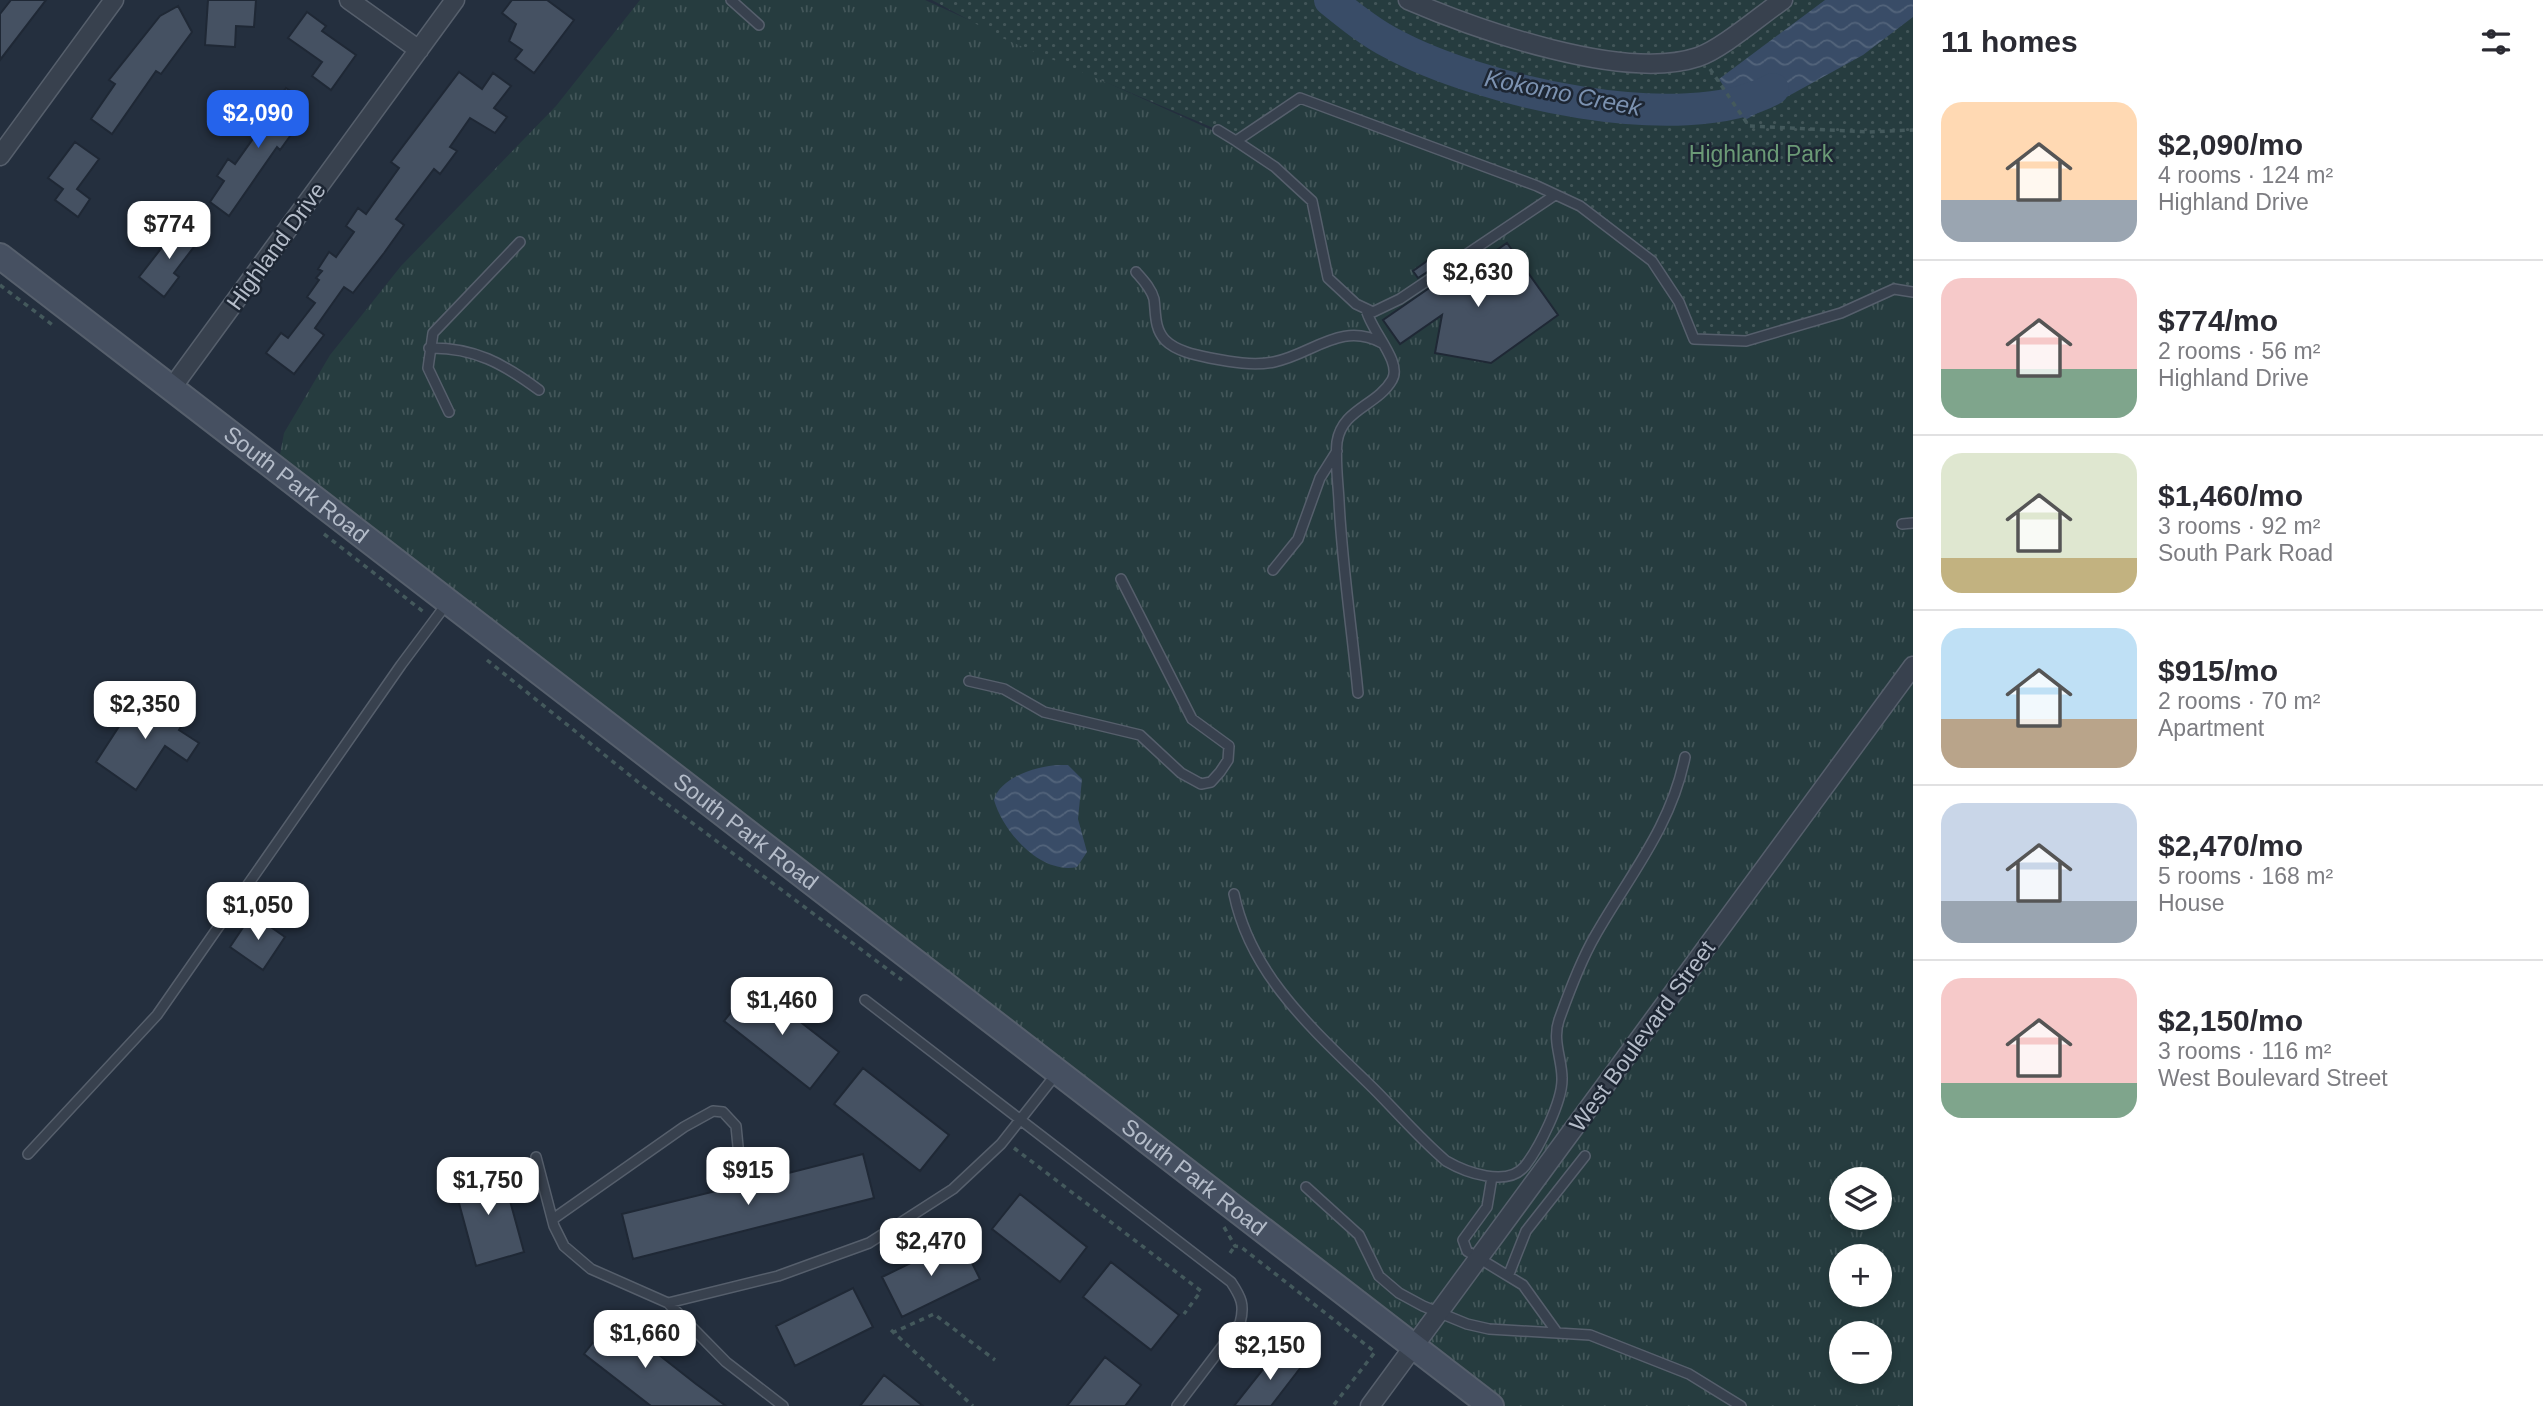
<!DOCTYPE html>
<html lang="en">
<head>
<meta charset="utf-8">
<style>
  :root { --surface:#fff; --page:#f7f7f7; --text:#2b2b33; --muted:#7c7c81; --line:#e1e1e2; --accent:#2563eb }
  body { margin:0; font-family:Arial,sans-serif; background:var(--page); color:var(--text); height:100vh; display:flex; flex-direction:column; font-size:26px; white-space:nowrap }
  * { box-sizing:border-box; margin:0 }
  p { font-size:23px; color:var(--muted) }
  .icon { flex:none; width:38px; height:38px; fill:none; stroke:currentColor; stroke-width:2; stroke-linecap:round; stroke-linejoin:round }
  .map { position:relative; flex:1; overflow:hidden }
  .side { display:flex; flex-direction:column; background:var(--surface); width:630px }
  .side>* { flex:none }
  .buttons { position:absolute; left:1829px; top:1167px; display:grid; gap:14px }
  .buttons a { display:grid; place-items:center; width:63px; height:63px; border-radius:50%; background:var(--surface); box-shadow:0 4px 10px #0003; font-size:35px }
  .price { position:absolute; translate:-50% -60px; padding:0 16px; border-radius:14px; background:#fff; color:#222; font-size:23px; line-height:46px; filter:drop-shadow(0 2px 4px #0008) }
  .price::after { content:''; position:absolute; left:50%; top:42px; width:21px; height:16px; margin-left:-10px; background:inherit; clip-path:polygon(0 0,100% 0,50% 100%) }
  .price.selected { background:var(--accent); color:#fff }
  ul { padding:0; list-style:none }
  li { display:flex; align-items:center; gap:21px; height:175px; padding:0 28px }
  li+li { border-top:2px solid var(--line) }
  li span { display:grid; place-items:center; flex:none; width:196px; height:140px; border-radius:21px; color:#555 }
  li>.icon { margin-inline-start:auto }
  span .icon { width:84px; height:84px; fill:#fffc; stroke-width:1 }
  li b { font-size:30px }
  h2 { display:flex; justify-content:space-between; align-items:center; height:84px; padding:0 28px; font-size:30px }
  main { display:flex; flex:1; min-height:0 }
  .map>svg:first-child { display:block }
</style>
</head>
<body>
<main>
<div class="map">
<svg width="1913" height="1406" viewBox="0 0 1913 1406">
  <defs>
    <pattern id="grass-tufts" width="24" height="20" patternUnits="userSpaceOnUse" patternTransform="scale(1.75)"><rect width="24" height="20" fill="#263c3f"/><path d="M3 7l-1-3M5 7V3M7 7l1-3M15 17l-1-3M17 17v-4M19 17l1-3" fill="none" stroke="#435659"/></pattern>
    <pattern id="park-dots" width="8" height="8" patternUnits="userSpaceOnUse" patternTransform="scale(1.75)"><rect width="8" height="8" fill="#263c3f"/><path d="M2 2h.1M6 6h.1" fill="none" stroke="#435659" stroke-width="1.8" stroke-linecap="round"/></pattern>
    <pattern id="water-waves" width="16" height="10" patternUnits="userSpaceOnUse" patternTransform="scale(1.75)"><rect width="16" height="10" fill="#394c67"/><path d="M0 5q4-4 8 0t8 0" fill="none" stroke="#53647b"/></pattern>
  </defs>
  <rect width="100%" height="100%" fill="#242f3e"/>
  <!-- grass -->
  <path fill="url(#grass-tufts)" fill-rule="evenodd" d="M640,0H925L1236,141L1300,98L1894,289L1913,292V1406H1487L277,471L284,433L330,355L401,266L556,106ZM1841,1180H1880V1218H1841ZM1841,1256H1880V1295H1841ZM1841,1334H1880V1372H1841Z"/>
  <!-- park -->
  <path fill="url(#park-dots)" d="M932,0H1913V292L1894,289L1841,313L1746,341L1694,339L1652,261L1555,195L1300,98L1236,141L1218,130L1002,38Z"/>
  <!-- water -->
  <path fill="url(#water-waves)" d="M1825,0H1913V17L1863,55L1745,120L1719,79Z
    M1059,765H1068L1082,779L1078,819L1087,852L1077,867C1041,875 1003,832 994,800C1000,777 1037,766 1059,765Z"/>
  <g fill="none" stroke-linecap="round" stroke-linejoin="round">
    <!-- river -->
    <path stroke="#394c67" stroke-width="32" d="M1330,0C1349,15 1369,32 1391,43C1479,91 1682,138 1773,89"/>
  </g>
  <!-- building -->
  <path fill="#455162" stroke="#1f2835" stroke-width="2" d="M11,0H46L0,60V14Z
    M208,0H256L254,27L236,26L235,47L205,45Z
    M512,0H547L574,20L534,73L515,59L522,50L509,41L516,24L502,13Z
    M178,6L192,32L161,74L156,71L112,134L91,119L115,84L109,80L160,16Z
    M307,12L326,26L322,31L356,55L331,90L312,76L322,62L288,38Z
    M459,72L482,89L493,73L511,86L494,108L507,117L495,133L470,118L450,147L457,151L440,174L434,169L396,219L404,225L384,253L353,293L344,287L315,328L324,335L294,374L266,353L281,333L288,338L315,303L307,297L319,280L316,278L322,271L318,269L329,252L336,257L354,232L346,226L358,208L366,214L399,168L391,162Z
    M286,88L306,102L288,128L293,132L280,150L277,147L229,216L210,202L224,181L217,176L228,159L235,164L257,133L251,129L273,98L276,101Z
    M75,142L99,159L77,189L90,199L78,217L55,200L63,189L48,178Z
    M180,224L200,239L174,273L179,277L164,297L139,277Z
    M1507,243L1558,315L1491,363L1435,353L1442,315L1400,344L1383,320L1464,264L1468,270Z
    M1441,251L1447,259L1418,278L1413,271Z
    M142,691L186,719L179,730L199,743L187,761L165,746L136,790L96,762Z
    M252,914L285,937L263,970L230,947Z
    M753,985L839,1052L810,1089L724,1021Z
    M863,1068L949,1135L920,1171L834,1104Z
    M863,1154L874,1198L633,1259L622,1214L732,1187L743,1194L748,1190L749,1183Z
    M501,1168L524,1252L476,1266L453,1181Z
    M1020,1194L1087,1247L1060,1282L992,1229Z
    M960,1239L980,1279L902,1317L882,1277Z
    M1111,1262L1179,1315L1151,1350L1083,1297Z
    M853,1288L873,1327L795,1366L776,1326Z
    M612,1318L696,1384L726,1406H651L584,1354Z
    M1279,1349L1301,1367L1271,1406H1234Z
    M1105,1357L1141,1385L1125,1406H1067Z
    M884,1375L923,1406H860Z"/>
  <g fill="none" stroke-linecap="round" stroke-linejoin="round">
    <defs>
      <path id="lane" d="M731,0L759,25
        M1218,130L1236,141L1300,98L1537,186L1580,206L1652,261L1679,302L1694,339L1746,341L1841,313L1894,289L1913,292
        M1236,141L1275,167L1312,201L1328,278L1356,304L1373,312L1400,299L1555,195
        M1136,272C1143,280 1151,288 1154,299C1156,313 1154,328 1165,340C1176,351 1195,355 1210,358C1231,362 1253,366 1274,362C1313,354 1341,321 1382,343
        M429,348C474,347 504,364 539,390
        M449,412L428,368L433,333L520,242
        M1902,524L1913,523
        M1273,570L1298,539L1320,478L1337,451
        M969,681L1004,689L1044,712L1140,735L1181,773L1201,784L1211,782L1220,772L1228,760L1229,746L1192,719L1121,579
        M1358,693C1352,629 1342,565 1339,501C1338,482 1335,461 1337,442C1342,409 1377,406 1392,380C1403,362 1370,330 1366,309
        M1234,894C1251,977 1316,1032 1374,1089C1398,1113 1420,1139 1446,1161C1465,1172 1507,1188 1525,1166C1539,1148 1563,1101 1562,1078C1562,1059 1552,1040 1559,1020C1569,992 1580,962 1595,936C1629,876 1671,827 1685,757
        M865,1000L1231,1282C1241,1297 1245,1305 1240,1323L1177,1406
        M28,1154L157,1015L401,665L448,602
        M536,1157L554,1226L564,1246L591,1269L668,1303L778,1276L869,1243L953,1189L1001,1144L1057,1073
        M1492,1177L1487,1207L1463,1240L1467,1251L1523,1285L1556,1331
        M1306,1187L1359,1235L1379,1276L1399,1293L1423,1306L1467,1324L1489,1329L1590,1335L1689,1374L1741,1406
        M553,1219L684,1127L713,1111L723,1112L736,1126L742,1187
        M1509,1274L1526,1231L1585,1156
        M668,1303L726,1362L783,1406"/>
      <path id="street" d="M349,0L419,50
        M1408,0C1478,30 1624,82 1698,57C1722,49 1761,15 1783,0
        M0,156L114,0
        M171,389L455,0
        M1370,1406L1913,666"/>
      <g id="secondary">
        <path id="s1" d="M0,256L1491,1406"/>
      </g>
    </defs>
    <!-- lane casing -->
    <use href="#lane" stroke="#565f6c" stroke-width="12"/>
    <!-- street casing -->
    <use href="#street" stroke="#565f6c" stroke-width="21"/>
    <!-- secondary casing -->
    <use href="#secondary" stroke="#565f6c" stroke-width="28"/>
    <!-- path -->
    <path stroke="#44595c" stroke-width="3.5" stroke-dasharray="5 5" stroke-linecap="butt" d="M1710,69L1749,126L1868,132L1913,130
      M0,285L54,326
      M324,534L425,613
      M487,660L643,786L902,980
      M1014,1148L1201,1291L1184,1314
      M1224,1227L1235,1246L1241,1247L1375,1352L1333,1406
      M1230,1253L1235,1246
      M891,1330L973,1406
      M892,1333L934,1314L995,1360"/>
    <!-- lane -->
    <use href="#lane" stroke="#38414e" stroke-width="9"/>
    <!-- street -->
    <use href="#street" stroke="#38414e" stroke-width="18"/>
    <!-- secondary -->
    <use href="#secondary" stroke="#465061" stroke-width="24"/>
  </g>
  <g text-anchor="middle" stroke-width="5" stroke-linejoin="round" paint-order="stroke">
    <!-- park labels -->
    <g font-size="23" fill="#6b9a76" stroke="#1d2633">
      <text x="1761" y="162">Highland Park</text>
    </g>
    <!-- street labels -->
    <g font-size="23" fill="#b4bcc9" stroke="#1d2633">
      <text transform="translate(276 246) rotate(-54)" y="8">Highland Drive</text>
      <text dy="8" stroke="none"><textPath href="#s1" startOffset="374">South Park Road</textPath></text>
      <text dy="8" stroke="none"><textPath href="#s1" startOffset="942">South Park Road</textPath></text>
      <text transform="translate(1642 1036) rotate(-54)" y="8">West Boulevard Street</text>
      <text dy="8" stroke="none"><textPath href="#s1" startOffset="1508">South Park Road</textPath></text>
    </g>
    <!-- water labels -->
    <g font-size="24" font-style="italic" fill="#7c92b1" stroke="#1d2633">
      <text transform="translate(1563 93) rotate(11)" y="8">Kokomo Creek</text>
    </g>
  </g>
</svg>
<div class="buttons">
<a><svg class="icon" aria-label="layers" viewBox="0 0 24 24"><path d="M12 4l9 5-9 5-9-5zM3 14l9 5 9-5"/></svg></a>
<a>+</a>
<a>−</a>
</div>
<b class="price selected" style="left:258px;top:150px">$2,090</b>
<b class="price" style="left:169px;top:261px">$774</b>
<b class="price" style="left:1478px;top:309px">$2,630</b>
<b class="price" style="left:145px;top:741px">$2,350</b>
<b class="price" style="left:258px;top:942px">$1,050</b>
<b class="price" style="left:782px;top:1037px">$1,460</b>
<b class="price" style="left:748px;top:1207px">$915</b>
<b class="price" style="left:488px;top:1217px">$1,750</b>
<b class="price" style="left:931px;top:1278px">$2,470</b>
<b class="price" style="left:645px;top:1370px">$1,660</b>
<b class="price" style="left:1270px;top:1382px">$2,150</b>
</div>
<section class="side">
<h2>11 homes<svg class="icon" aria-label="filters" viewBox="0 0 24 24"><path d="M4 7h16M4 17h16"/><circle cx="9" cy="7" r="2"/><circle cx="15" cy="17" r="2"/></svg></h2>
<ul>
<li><span style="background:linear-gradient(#ffd9b3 70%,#9aa5b1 0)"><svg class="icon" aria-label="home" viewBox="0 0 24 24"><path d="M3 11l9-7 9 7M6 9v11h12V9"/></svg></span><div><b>$2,090/mo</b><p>4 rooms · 124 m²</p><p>Highland Drive</p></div></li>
<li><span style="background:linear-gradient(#f6c9c9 65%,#7fa58c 0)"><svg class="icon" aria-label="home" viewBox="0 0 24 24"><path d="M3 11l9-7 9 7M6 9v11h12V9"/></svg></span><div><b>$774/mo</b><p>2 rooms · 56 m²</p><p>Highland Drive</p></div></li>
<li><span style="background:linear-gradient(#dfe7d0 75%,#c2b280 0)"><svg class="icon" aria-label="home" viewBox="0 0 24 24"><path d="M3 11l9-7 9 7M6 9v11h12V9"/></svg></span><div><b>$1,460/mo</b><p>3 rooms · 92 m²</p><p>South Park Road</p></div></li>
<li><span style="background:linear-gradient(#bfe0f5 65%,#b9a48a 0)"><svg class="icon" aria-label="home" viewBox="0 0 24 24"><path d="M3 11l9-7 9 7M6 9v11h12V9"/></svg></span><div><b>$915/mo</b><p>2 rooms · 70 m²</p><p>Apartment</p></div></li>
<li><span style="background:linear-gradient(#c9d6e8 70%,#9aa5b1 0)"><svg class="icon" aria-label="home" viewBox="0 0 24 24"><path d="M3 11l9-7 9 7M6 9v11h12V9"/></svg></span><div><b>$2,470/mo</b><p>5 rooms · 168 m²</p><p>House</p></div></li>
<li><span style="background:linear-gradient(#f6c9c9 75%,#7fa58c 0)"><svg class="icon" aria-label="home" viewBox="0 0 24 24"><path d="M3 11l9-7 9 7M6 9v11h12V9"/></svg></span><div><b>$2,150/mo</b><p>3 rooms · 116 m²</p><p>West Boulevard Street</p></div></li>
</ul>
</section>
</main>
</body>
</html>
